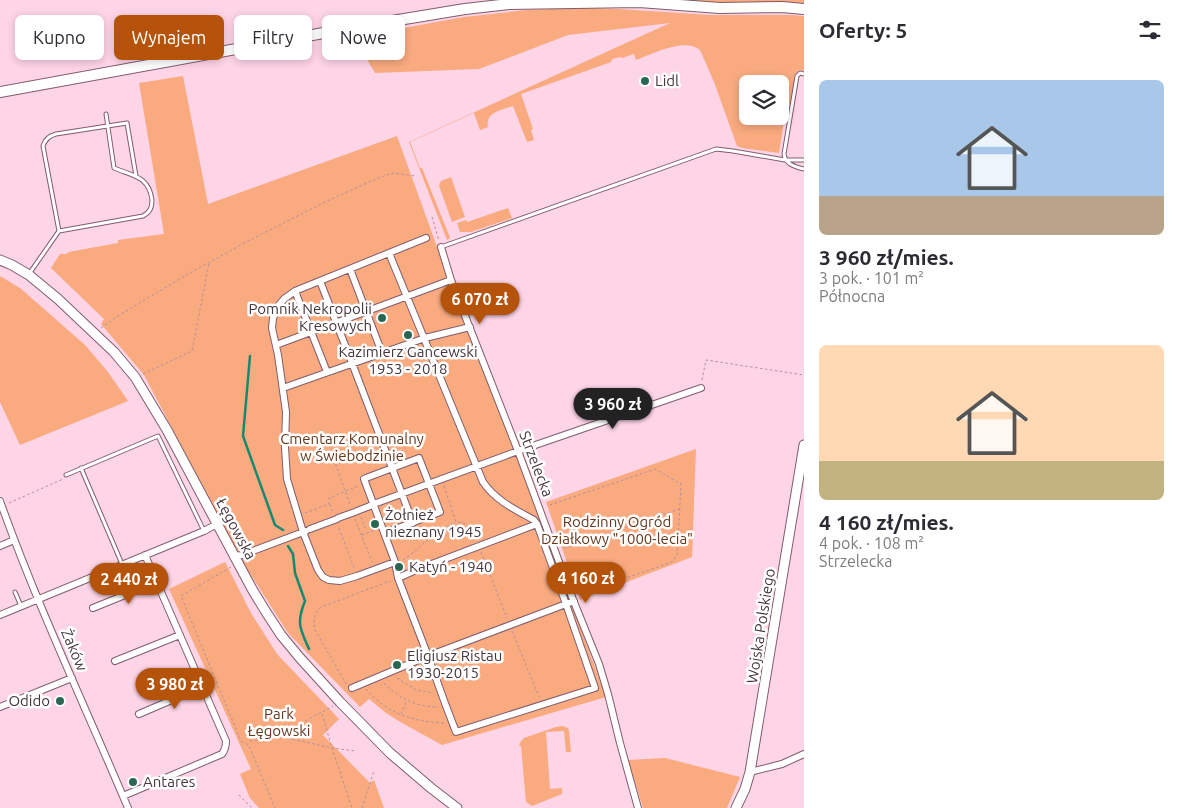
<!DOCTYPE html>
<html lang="pl">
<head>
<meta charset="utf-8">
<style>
  :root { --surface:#fff; --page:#f2f2f3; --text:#2b2b33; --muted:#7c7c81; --accent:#b45309 }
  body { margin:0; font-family:Ubuntu,sans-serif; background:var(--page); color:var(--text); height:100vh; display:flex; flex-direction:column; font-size:19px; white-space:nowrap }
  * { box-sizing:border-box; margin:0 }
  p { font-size:16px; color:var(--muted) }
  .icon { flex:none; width:28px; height:28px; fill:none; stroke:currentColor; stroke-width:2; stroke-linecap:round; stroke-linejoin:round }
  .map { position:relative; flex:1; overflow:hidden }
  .side { display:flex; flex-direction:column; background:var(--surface); width:375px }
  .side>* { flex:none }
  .guide { position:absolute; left:15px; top:15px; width:475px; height:45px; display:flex; gap:10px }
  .controls { position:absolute; left:739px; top:75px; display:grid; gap:10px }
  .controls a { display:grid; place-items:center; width:50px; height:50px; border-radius:8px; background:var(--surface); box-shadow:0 2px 8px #0003; font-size:25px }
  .price { position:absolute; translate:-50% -42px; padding:0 11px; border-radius:18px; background:var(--accent); color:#fff; font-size:16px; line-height:32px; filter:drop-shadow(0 1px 2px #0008) }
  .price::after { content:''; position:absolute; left:50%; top:30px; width:15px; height:11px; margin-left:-8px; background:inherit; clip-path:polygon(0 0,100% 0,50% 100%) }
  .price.selected { background:#222; color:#fff }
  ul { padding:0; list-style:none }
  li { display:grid; align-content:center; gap:10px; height:265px; padding:0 15px }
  li span { display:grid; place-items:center; height:155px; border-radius:8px; color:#555 }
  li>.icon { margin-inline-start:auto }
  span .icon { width:90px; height:90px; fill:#fffc; stroke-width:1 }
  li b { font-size:21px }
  h2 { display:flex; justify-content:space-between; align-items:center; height:60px; padding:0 15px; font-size:21px }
  .pill { padding:0 18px; border-radius:8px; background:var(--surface); box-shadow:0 2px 8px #0003; font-size:18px; line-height:45px }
  .pill.selected { background:var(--accent); color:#fff }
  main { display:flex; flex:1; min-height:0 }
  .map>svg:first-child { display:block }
</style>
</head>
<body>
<main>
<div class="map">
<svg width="804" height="808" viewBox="0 0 804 808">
  <rect width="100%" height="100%" fill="#fed4e7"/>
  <!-- green -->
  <path fill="#f9aa7f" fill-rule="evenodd" d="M674,0H804V4L696,3Z
    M578,8L619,9L710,15H790L804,16V71L799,70L795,74L790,104L786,109L779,153L742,148L737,146L714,82L700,50C685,37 652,54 636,60L634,54L622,58L620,57L612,59L611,62L521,94L533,129L531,130L534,140L527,142L513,106C502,110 485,112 488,127L480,130L474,113L410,142L420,168H422L449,235L450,238L447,240L409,142L670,23L568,35L479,69L375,73L359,46L360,38L365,35L464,17L527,10ZM748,84H780V116H748Z
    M183,76L208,204L397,136L463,319L536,507L606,697L442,745L402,723L386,713L369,699L360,707L288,633L244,564L144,375L101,324L104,319L51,268L60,254H66L69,252L74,251L118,243V240L164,234L139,83Z
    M451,177L465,217L452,222L439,186L441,181Z
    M508,208L512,218L471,232H460L457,223L466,220L467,222Z
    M0,276L20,288L85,345L108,372L128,401L20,445L0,402Z
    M696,449L692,557L580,600L546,502Z
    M225,562L251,613L277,654L339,719L323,735L370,783L374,780L384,808H259L250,798L240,774L251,769L169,589Z
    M563,726L568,728L569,731L571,752H566L564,731L546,732L550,789L562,788V794L532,806L526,802L521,746H519L521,741L524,738L556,727Z
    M665,758L740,777L727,808H643L628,760Z"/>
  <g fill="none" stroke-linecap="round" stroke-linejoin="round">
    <!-- stream -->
    <path stroke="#168a71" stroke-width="2.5" d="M250,356L243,436L275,525L283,530
      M288,546L293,554L295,573L305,601C296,623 300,629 309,649"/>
    <defs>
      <path id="lane" d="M804,74L800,73L797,76L784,154C785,164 795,167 804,169
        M59,231L43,146C45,139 49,136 56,134L127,123L136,176
        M441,247L716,149L733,151L785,160H804
        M29,274L59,231L143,216C150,212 152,208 152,200C149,176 133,176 114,168L106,114
        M81,468L122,564
        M66,475L158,436L204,531
        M15,592L21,606"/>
      <path id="street" d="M426,238L295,291L284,299L278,306L273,318L272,328L278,355L286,412L285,447L287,479L303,532L318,570L323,577L329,580L340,581L357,576L395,562L398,578L428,656L446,706L456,732L595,688L566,604L574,601
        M441,247L451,280L518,451L572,597L599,664L608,694L620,743L638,808
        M350,269L382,353
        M320,281L352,363L413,523
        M295,291L327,372
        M276,345L451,280
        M283,388L425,338L470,327
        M0,501C37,605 85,706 128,808
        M371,505L518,451L701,388
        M357,511L370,506
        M338,518L355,512
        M310,529L337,519
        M385,533L440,512L419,458L366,478L364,479L395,562
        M0,546L14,540
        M234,556L242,555L306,531
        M398,578L416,570L537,524
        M93,608L157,582
        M0,615L204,531L217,524
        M115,661L180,635
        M352,688L428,656L566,604L537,524L534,520C516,510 496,501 483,482L389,253
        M0,707L72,678
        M139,714L202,687
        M750,772L782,764L804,754
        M123,796L222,754C225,750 226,746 226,741L145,555"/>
      <path id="secondary" d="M0,260L12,265L29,275L58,299L114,352L135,377L167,430L252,589L266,612L281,635L300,658L340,702L390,753L431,788L457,808
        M736,808L745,789L750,772L804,445"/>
      <path id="primary" d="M0,92L362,26L465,9L509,4L639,2L720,8L782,7L804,9"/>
    </defs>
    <!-- lane casing -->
    <use href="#lane" stroke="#805c6d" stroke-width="5"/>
    <!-- street casing -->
    <use href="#street" stroke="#805c6d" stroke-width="8"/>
    <!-- secondary casing -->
    <use href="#secondary" stroke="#805c6d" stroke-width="11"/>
    <!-- primary casing -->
    <use href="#primary" stroke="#805c6d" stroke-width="12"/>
    <!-- path -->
    <path stroke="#af8f9e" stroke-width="1" stroke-dasharray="2.5 2.5" stroke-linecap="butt" d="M432,217L439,241
      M101,328L121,314L188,274L248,241L325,202L378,178L393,173L415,176
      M143,374L192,351L209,263
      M702,380L706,360L804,375
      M329,445L350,505
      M444,486L456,522L464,523L474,535L476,539
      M9,503L63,479
      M330,504L333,512
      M550,505L655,469L681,484L677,555L672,562L580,594
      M305,513L329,504V498L358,486
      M361,517L365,528
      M355,519L372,562
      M339,528L354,568
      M362,535L375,530
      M564,548L680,509
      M481,552L507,618
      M403,560L414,552L435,533L456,522
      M231,567L181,596L241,741L247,744L250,748L275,808
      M512,631L539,697
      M397,678L416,690L432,693
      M384,683C399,698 416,707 438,707
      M346,684L315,630C313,620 314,615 321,607L390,581
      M366,689C386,713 414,722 444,723
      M322,714L332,748L356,751
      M401,714L406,702
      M278,736L332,748L352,808
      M250,741L274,738L333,706
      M239,795L252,808
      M362,808L374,771"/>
    <!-- lane -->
    <use href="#lane" stroke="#fff" stroke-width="3"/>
    <!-- street -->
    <use href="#street" stroke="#fff" stroke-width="6"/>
    <!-- secondary -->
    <use href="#secondary" stroke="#fff" stroke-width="9"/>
    <!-- primary -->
    <use href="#primary" stroke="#fff" stroke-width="10"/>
  </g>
  <!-- markers -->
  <g fill="#2a6753" stroke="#fff" stroke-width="2">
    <circle cx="645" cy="81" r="5"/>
    <circle cx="382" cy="318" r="5"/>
    <circle cx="408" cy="335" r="5"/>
    <circle cx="375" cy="524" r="5"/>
    <circle cx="399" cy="567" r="5"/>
    <circle cx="397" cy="665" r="5"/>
    <circle cx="60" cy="701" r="5"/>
    <circle cx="133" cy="782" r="5"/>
  </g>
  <g text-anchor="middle" stroke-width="5" stroke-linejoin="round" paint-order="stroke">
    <!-- poi labels -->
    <g font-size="15" fill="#46353d" stroke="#fff" text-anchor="start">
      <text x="655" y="86">Lidl</text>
      <text x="372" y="314" text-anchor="end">Pomnik Nekropolii<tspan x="372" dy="17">Kresowych</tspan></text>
      <text x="408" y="357" text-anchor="middle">Kazimierz Gancewski<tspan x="408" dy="17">1953 - 2018</tspan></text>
      <text x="385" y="520">Żołnież<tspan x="385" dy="17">nieznany 1945</tspan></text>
      <text x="409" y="572">Katyń - 1940</text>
      <text x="407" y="661">Eligiusz Ristau<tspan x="407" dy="17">1930-2015</tspan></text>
      <text x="50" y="706" text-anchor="end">Odido</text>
      <text x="143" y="787">Antares</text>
    </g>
    <!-- park labels -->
    <g font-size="15" fill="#66371b" stroke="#fff">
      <text x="352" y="444">Cmentarz Komunalny<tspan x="352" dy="17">w Świebodzinie</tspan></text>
      <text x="617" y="527">Rodzinny Ogród<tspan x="617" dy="17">Działkowy "1000-lecia"</tspan></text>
      <text x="279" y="719">Park<tspan x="279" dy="17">Łęgowski</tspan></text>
    </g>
    <!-- street labels -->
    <g font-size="15" fill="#46353d" stroke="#fff">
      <text transform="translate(536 464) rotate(69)" y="5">Strzelecka</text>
      <text transform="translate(236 529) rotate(62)" y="5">Łęgowska</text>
      <text transform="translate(761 626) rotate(-81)" y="5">Wojska Polskiego</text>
      <text transform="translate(74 650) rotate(67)" y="5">Żaków</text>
    </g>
  </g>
</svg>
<div class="controls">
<a><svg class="icon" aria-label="layers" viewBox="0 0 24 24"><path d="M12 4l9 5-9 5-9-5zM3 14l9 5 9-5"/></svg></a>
</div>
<b class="price" style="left:480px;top:325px">6 070 zł</b>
<b class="price selected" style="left:613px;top:430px">3 960 zł</b>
<b class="price" style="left:586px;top:604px">4 160 zł</b>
<b class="price" style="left:129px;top:605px">2 440 zł</b>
<b class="price" style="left:175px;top:710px">3 980 zł</b>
<div class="guide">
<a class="pill">Kupno</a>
<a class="pill selected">Wynajem</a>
<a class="pill">Filtry</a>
<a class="pill">Nowe</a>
</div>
</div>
<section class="side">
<h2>Oferty: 5<svg class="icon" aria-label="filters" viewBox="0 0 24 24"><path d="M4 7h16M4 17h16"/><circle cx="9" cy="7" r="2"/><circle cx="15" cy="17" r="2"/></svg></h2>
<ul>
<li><span style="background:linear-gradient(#a9c7e8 75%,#b9a48a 0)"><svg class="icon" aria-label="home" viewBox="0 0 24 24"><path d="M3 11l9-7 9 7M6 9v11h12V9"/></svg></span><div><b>3 960 zł/mies.</b><p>3 pok. · 101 m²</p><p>Północna</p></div></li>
<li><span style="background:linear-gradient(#ffd9b3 75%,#c2b280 0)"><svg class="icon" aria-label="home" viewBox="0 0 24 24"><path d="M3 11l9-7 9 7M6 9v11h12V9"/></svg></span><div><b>4 160 zł/mies.</b><p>4 pok. · 108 m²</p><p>Strzelecka</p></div></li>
</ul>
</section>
</main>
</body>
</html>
